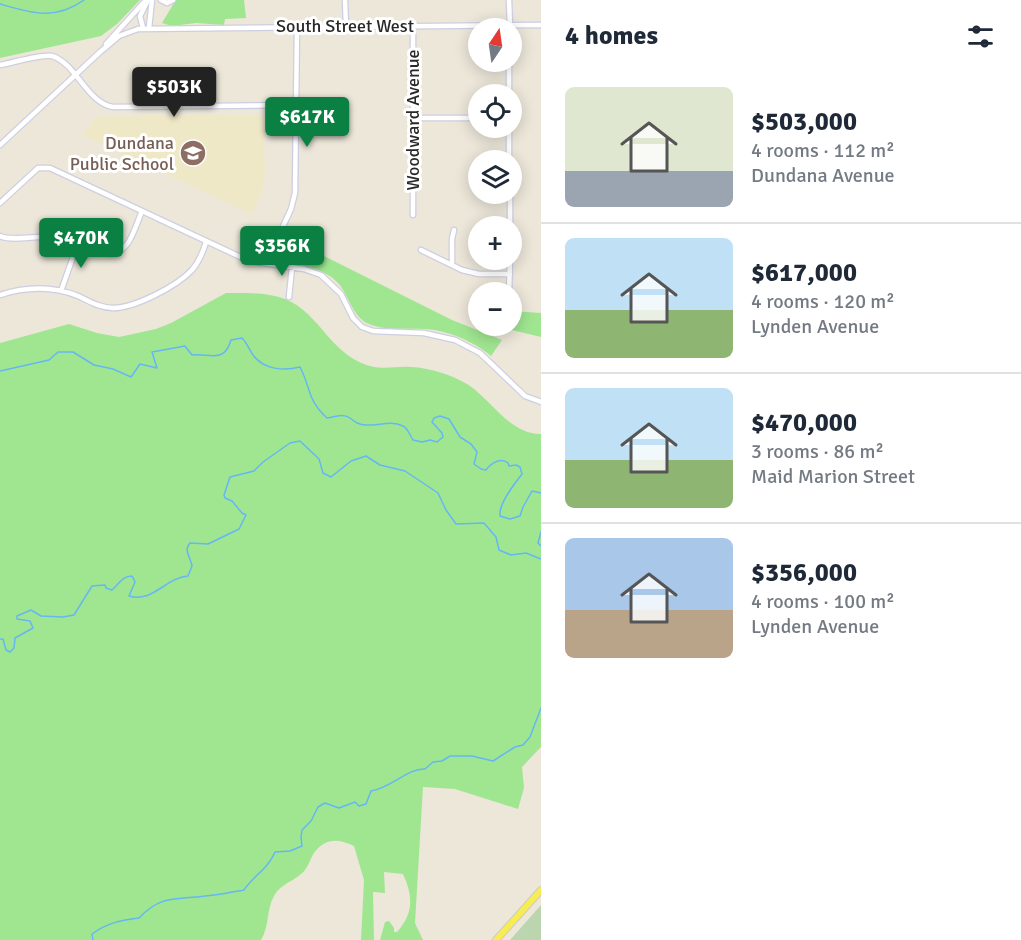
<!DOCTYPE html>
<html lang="en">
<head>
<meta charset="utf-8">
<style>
  :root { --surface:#fff; --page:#f2f2f3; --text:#1f2937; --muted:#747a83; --line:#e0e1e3; --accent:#0b8043 }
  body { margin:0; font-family:Signika,sans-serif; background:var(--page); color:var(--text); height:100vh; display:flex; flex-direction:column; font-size:22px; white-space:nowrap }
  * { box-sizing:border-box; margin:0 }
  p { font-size:20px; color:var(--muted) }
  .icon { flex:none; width:33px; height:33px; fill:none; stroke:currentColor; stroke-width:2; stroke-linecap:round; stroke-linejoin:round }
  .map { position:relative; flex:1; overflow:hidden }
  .drawer { display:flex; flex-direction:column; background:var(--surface); width:480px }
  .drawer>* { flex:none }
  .needle { width:39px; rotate:13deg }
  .tools { position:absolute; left:468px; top:18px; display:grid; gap:12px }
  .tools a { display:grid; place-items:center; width:54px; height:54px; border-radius:50%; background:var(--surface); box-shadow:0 3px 15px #0003; font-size:30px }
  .price { position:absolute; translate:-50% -51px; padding:0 14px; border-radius:6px; background:var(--accent); color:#fff; font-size:20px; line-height:39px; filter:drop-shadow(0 2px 3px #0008) }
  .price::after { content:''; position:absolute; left:50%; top:36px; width:18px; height:14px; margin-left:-9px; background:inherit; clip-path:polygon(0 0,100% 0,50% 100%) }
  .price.selected { background:#222; color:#fff }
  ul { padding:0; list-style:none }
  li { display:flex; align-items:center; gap:18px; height:150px; padding:0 24px }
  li+li { border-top:2px solid var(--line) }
  li span { display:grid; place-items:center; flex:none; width:168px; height:120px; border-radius:9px; color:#555 }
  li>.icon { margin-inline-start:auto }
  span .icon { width:72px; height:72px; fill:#fffc; stroke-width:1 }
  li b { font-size:26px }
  h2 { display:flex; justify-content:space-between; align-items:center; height:72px; padding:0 24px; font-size:26px }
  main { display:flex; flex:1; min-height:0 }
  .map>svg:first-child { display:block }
</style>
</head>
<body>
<main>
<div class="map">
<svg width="541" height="940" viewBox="0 0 541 940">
  <rect width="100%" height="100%" fill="#ece7d9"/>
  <!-- education -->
  <path fill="#efe8c7" d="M201,115H263L265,172L262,192L252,214L82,135L97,117Z"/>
  <!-- green -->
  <path fill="#a0e691" d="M0,0H140L117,24L101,36L0,58Z
    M170,0H244L246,18L225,19L224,25L196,23L172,26L162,23L174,3Z
    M284,236L452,320L502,340L491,356C473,341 447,330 424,329C406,328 386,331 369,324C353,318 349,296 339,284C325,268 300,265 280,260L278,252Z
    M226,293C246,293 265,292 285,299C321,313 331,358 374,367C386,369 399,366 411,367C430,368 450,374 467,384C491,399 509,434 541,434V747L522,767L524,788L518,809L455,789L423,787L415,923L423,940H380L385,922L389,921L394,928V932H397C414,913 413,896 403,874L384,872L385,893L373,892L374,940H361L364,880L354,846C338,838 325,838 314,853C310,859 309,865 305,870C296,881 281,883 274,896C266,910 270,925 261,940H0V343L69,324L97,333L119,337L156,329L171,323Z
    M512,311L541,313V337L504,328V326H512Z"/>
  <!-- cemetery -->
  <path fill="#bbd6af" d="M541,905V940H510Z"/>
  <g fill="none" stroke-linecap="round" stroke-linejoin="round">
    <!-- stream -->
    <path stroke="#65b6f4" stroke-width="1.5" d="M0,4C31,13 55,21 84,0
      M0,371L49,360L58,352H73L94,365L113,369L131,377L140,364L157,368L152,352L185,346L192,355C210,353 224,364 231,340L242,338C247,343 249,349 253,355C264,370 284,371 300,367C311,388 307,400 327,418C334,417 343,413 350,418C355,422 359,425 366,425C379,426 390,420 403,426C408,428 410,436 413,440L422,442L430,440L437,442L443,437L442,433L432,422L434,418L440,416L449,419L460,437L471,444L477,452L474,464L481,469L486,470C491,463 501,457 508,463L509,466L516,465L520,467L522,474C515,483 498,504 500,516L510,519L520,516L523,507L532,491L541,493
      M541,532L538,543L541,546
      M0,639H3L6,650L10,652L14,648L15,638L33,628L30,621L17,619V616L31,610L41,616L63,617L74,615L92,586L105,585L106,588L112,590C119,584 122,576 132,576L135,582L129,596C153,603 165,578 188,576L192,566C191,558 183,550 190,543L208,544L239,529L246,515L242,513L232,501L225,498L224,495L230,477L254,471L263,462L290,443L300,441L319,459L323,473L331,477L351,461L366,456L380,465L405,471L438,493L446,510L456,524L484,523L496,537L499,550L511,555L526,553L541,559
      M93,940L92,934C107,923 121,920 139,918C162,894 176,900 205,896C218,895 231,892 244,890C253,876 268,869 275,852L290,851L302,846L301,837L302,830L311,821L318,807L325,803L339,808L355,802L359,806L366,804L371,791C391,788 408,768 425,769L433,762L442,761L450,756H472L493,761L515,747L523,745L530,737L541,708"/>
    <defs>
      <path id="minor" d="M161,0L167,3L173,0
        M345,0L346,26
        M509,0L510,27
        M143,28L140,16L148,0
        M149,28L152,0
        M106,44L146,0
        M0,65C12,63 41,54 52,56C76,63 87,103 113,107L296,105
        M509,94V62
        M413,118H478
        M509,128V160
        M0,145L100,52L119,36L138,29L541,25
        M510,194V226
        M0,203L38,168H50L249,261L304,269L321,275L341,294L353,318L362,327L373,331L424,333L455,340L480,353L525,396L541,402
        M413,215V25
        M0,236C11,242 46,235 62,236C79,238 95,246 111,254C130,252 135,227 142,211
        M421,250L462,270L479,274H510
        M269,263L272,250L291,209L295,193L297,26
        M452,265V239L454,230
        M61,291L79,240
        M509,292L510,260
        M0,295C25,287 53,286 78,296C89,301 100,308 113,308C135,308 177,286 192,270C199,262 203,252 206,242
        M289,297L292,267"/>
      <path id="major" d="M496,940L541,890"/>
    </defs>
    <!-- minor casing -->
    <use href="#minor" stroke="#cecee2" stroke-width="7"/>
    <!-- major casing -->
    <use href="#major" stroke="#cbcbcb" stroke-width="8"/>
    <!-- minor -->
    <use href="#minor" stroke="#fff" stroke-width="4.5"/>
    <!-- major -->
    <use href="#major" stroke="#f7ed52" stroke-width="6"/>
  </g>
  <!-- icons -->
  <defs>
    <symbol id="school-disc" viewBox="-11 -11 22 22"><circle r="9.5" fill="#8d6e63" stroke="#fff"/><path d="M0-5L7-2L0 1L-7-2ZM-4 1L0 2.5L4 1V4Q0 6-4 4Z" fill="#fff"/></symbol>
  </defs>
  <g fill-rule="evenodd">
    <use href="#school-disc" x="178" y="138" width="30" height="30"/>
  </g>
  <g text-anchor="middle" stroke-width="6" stroke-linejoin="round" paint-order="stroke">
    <!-- street labels -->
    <g font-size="18" fill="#282828" stroke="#fff">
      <text x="345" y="32">South Street West</text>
      <text transform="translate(413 120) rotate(-90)" y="6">Woodward Avenue</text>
    </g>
    <!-- education labels -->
    <g font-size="18" fill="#785e54" stroke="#fff" text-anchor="end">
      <text x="174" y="149">Dundana<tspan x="174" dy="21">Public School</tspan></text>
    </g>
  </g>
</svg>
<div class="tools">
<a><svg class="needle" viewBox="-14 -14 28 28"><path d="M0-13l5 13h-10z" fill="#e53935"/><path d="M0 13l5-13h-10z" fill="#747a83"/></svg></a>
<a><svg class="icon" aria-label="locate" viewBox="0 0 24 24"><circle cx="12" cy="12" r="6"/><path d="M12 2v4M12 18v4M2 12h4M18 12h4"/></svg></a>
<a><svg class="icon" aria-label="layers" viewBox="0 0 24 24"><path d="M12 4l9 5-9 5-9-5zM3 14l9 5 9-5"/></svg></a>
<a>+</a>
<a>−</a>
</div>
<b class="price selected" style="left:174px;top:118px">$503K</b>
<b class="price" style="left:307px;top:148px">$617K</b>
<b class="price" style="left:81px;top:269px">$470K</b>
<b class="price" style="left:282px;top:277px">$356K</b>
</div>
<section class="drawer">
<h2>4 homes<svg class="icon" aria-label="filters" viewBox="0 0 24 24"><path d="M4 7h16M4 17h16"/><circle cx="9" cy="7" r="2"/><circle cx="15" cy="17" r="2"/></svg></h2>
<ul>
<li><span style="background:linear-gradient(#dfe7d0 70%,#9aa5b1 0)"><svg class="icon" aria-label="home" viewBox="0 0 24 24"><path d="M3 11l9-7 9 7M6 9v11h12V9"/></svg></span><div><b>$503,000</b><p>4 rooms · 112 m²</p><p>Dundana Avenue</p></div></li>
<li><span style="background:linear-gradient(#bfe0f5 60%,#8fb573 0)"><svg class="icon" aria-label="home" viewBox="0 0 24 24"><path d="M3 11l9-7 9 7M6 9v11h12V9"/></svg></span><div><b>$617,000</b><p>4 rooms · 120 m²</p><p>Lynden Avenue</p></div></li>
<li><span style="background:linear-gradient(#bfe0f5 60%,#8fb573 0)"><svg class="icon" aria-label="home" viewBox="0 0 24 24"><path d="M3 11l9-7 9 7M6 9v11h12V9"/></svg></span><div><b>$470,000</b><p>3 rooms · 86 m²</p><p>Maid Marion Street</p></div></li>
<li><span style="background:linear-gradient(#a9c7e8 60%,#b9a48a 0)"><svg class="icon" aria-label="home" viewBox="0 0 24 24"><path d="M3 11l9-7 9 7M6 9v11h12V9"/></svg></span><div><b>$356,000</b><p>4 rooms · 100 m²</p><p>Lynden Avenue</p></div></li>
</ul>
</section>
</main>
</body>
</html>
